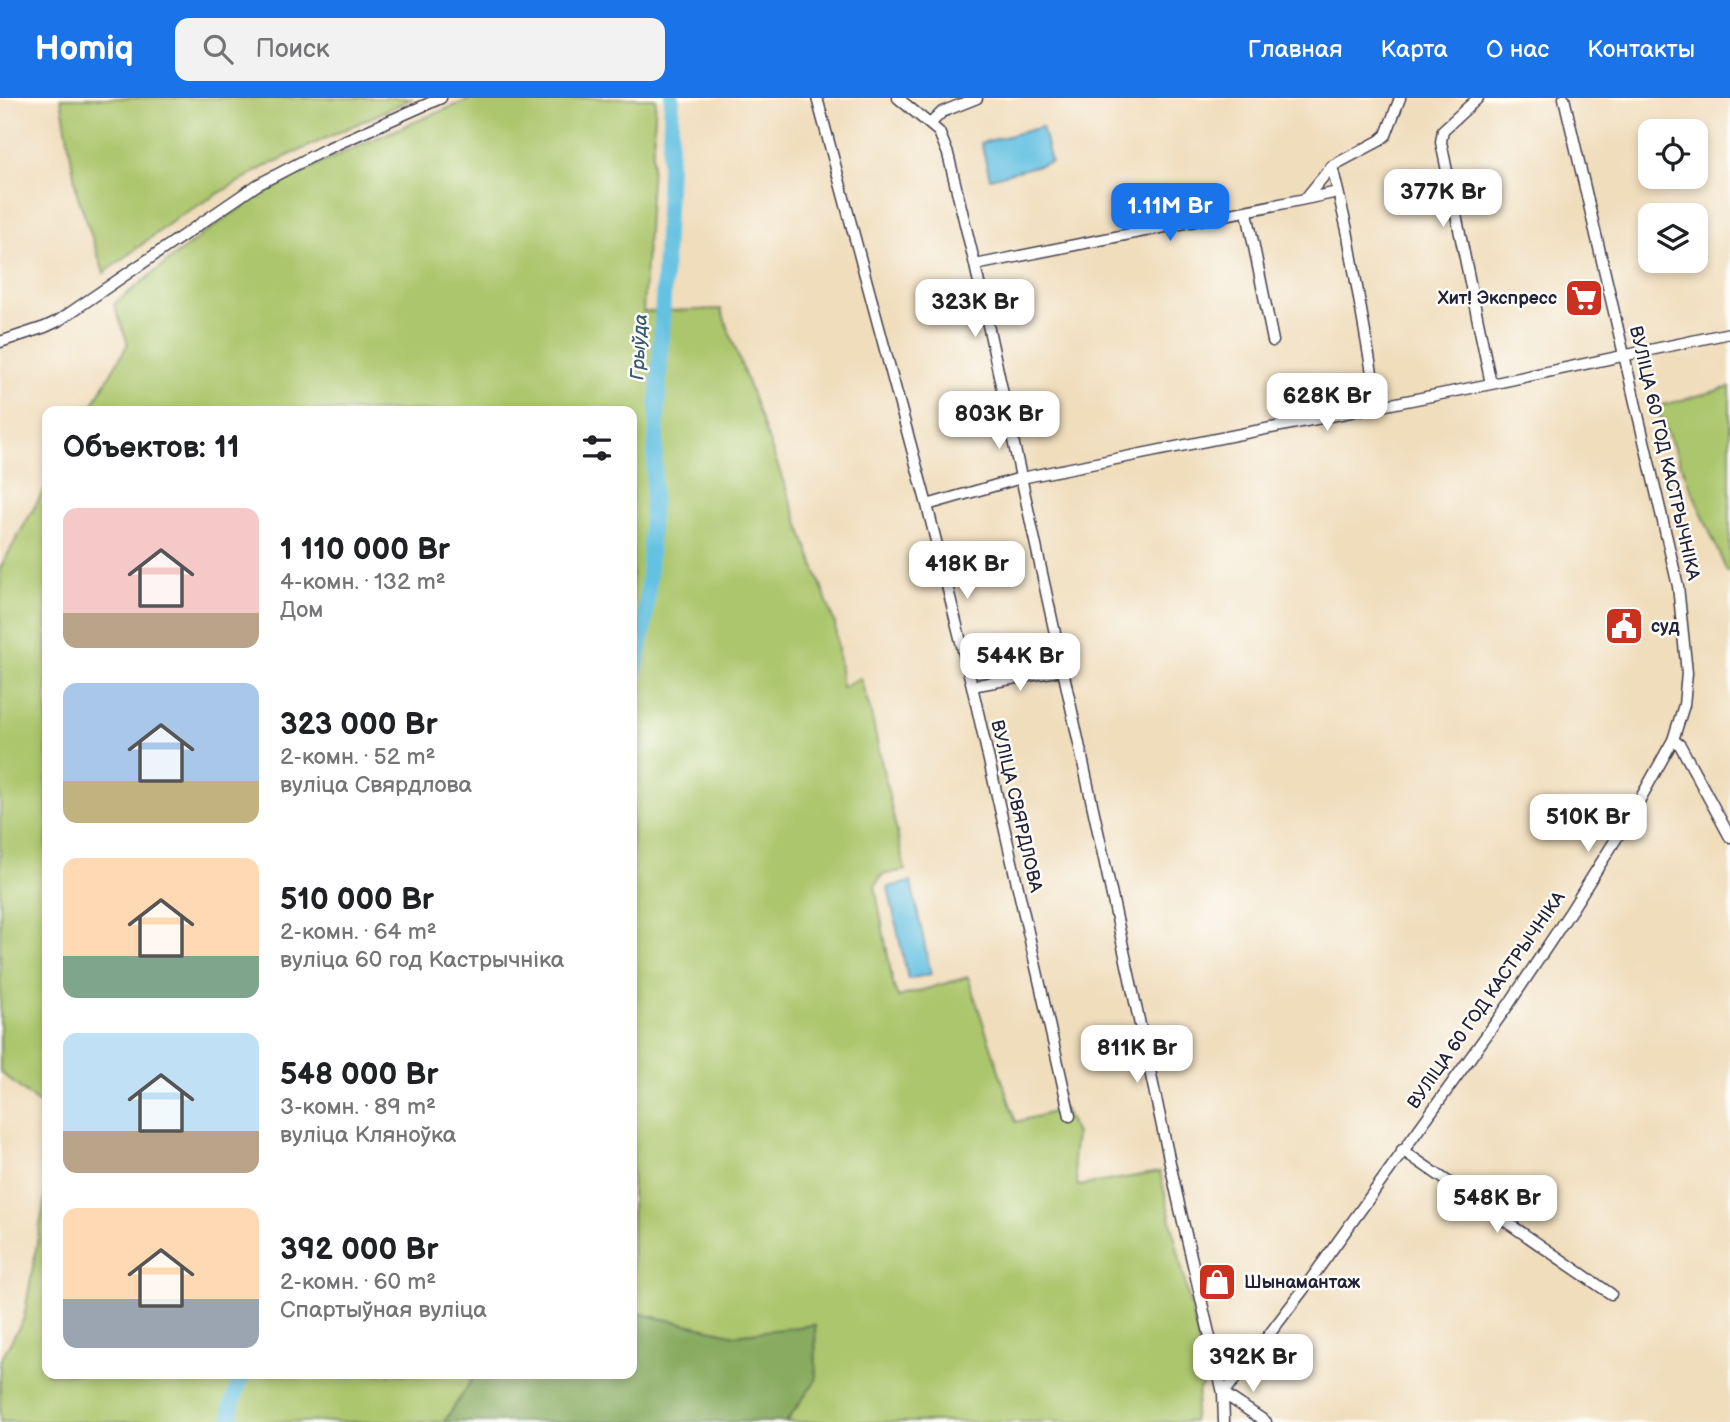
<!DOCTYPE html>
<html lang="ru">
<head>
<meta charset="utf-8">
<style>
  :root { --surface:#fff; --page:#f2f2f2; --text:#202124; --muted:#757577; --accent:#1a73e8 }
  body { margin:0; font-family:"Balsamiq Sans",sans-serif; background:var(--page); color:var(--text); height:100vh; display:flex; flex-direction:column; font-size:26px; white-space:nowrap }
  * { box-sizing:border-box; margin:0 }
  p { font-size:23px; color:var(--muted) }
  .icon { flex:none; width:38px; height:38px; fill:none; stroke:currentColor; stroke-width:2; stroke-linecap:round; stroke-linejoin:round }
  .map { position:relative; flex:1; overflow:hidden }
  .details { position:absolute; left:42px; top:308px; width:595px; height:973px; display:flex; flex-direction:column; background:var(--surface); border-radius:14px; box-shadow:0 4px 10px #0003 }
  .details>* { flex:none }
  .fabs { position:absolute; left:1638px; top:21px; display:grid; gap:14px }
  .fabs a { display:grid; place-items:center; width:70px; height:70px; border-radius:14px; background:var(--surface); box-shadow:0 4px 10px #0003; font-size:35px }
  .price { position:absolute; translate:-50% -60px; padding:0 16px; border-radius:14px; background:#fff; color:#222; font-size:23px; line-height:46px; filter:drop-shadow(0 2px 4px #0008) }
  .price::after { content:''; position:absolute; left:50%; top:42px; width:21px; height:16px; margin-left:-10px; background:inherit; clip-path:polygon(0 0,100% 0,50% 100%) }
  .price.active { background:var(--accent); color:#fff }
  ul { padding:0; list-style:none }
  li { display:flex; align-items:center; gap:21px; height:175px; padding:0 21px }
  li span { display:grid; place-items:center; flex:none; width:196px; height:140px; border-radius:14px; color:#555 }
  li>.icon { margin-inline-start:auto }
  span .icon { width:84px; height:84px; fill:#fffc; stroke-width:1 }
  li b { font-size:30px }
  h2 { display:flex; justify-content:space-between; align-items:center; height:84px; padding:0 21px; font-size:30px }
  header { display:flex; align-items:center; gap:42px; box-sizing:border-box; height:98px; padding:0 35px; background:var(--accent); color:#fff }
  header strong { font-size:33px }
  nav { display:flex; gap:38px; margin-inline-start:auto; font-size:24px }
  .search { width:490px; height:63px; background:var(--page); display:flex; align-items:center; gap:18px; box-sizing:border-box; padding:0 24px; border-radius:14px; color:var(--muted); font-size:26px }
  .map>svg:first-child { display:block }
</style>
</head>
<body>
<header>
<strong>Homiq</strong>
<div class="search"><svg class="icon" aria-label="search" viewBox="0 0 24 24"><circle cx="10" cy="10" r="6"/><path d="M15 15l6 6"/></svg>Поиск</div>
<nav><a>Главная</a><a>Карта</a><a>О нас</a><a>Контакты</a></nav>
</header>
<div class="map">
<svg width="1730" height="1324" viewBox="0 0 1730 1324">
  <rect width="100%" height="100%" fill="#fdfcf7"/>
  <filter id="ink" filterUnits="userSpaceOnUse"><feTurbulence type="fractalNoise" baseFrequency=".0143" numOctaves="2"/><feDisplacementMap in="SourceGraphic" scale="14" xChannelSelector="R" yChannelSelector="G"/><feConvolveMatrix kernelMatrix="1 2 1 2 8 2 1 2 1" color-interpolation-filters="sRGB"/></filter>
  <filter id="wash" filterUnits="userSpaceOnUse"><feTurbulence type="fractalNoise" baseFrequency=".00686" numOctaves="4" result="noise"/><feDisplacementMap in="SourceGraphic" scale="28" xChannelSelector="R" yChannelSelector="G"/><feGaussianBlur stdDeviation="1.57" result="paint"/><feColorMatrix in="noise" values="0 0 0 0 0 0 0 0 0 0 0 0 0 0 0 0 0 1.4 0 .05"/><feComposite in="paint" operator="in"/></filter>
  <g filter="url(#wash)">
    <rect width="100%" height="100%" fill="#f0ddbc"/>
    <!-- green -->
    <path fill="#abc66c" stroke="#667454" stroke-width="2" d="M61,0H413L266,68L178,119L104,175L77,95Z
      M473,0H656L643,214L721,211L835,526L842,589L860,580L870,611L905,772L882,777L875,788L893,886L898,899L968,879L1016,1024L1064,1011L1076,1036L1073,1061L1078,1088L1160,1074L1205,1272V1284L1199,1292L1193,1324H786L816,1282L815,1227L736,1237L632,1214V313H89L128,246L114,206C162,169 208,129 260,98C327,58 401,30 473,0Z
      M1730,289V473L1727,474L1656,309Z
      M47,387V1012L0,974V470Z
      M47,1088V1276H476L444,1324H0V1263L24,1220Z"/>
    <!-- forest -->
    <path fill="#88ab60" stroke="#55664e" stroke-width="2" d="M632,1214L736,1237L815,1227L816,1282L786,1324H444L476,1276H632Z"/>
    <!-- water -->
    <path fill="#64c1e2" stroke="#43728e" stroke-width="2" d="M1042,29L1051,64L990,80L981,45Z
      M911,784L931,876L908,881L888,789Z"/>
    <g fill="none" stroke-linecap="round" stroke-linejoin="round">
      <!-- river -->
      <path stroke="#64c1e2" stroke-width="16" d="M632,582C651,522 649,455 653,392C661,262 666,131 672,0
        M232,1324L231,1310L242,1276"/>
    </g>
  </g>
  <g filter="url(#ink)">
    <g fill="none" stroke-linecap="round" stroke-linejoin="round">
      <defs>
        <path id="minor" d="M817,0L927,407L972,588L1070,1018
          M898,0L939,34L948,56L975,167L1180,1111L1223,1295L1224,1324
          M1478,0L1443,32L1441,44L1491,286
          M931,25L942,14L977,0
          M1332,68L1347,132L1378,309
          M1305,101L1338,94
          M1247,114L1273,243
          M975,167L1305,101L1332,68L1379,43L1386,37L1400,0
          M0,244L45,229L58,223L257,87L326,51L441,0
          M927,407L1021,380L1491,286L1730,235
          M972,588L1062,572
          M1673,642L1680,647L1730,739
          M1402,1052L1611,1196
          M1223,1295L1236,1280L1303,1192L1509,906L1572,811L1633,714L1673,642L1684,607L1687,575L1678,488L1564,0
          M1223,1295L1266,1324"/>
      </defs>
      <!-- minor casing -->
      <use href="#minor" stroke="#413e4e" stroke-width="13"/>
      <!-- minor -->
      <use href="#minor" stroke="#fff" stroke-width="10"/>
    </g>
  </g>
  <!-- icons -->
  <defs>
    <symbol id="supermarket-square" viewBox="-11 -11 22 22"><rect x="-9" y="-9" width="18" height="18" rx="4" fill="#c8321e" stroke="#fdfcf7"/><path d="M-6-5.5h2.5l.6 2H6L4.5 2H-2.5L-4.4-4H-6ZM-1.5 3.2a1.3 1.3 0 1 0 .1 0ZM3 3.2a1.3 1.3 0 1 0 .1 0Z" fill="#fff"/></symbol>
    <symbol id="civic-square" viewBox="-11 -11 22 22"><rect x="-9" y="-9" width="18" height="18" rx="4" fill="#c8321e" stroke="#fdfcf7"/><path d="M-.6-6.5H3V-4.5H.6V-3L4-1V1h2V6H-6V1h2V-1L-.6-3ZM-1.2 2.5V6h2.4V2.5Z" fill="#fff"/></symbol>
    <symbol id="shop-square" viewBox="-11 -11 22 22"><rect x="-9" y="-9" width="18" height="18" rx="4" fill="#c8321e" stroke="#fdfcf7"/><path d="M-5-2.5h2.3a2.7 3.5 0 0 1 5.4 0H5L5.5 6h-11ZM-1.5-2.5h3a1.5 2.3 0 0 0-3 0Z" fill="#fff"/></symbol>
  </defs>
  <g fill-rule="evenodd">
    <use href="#supermarket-square" x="1562" y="178" width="44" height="44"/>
    <use href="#civic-square" x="1602" y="506" width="44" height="44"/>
    <use href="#shop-square" x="1195" y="1162" width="44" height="44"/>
  </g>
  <g text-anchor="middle" stroke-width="5" stroke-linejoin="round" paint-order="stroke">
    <!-- poi labels -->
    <g font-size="18" font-weight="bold" fill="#22223b" stroke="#fdfcf7" text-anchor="start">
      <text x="1557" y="206" text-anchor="end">Хит! Экспресс</text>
      <text x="1651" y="534">суд</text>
      <text x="1244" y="1190">Шынамантаж</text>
    </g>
    <!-- street labels -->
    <g font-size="18" fill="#22223b" stroke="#fdfcf7">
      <text transform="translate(1665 355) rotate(77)" y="6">ВУЛІЦА 60 ГОД КАСТРЫЧНІКА</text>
      <text transform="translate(1017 708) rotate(77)" y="6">ВУЛІЦА СВЯРДЛОВА</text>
      <text transform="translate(1486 902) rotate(-55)" y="6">ВУЛІЦА 60 ГОД КАСТРЫЧНІКА</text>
    </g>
    <!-- water labels -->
    <g font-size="19" font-style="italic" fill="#395a75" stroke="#fdfcf7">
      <text transform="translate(638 249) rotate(-87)" y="7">Грыўда</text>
    </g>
  </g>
</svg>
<div class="fabs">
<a><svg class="icon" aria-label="locate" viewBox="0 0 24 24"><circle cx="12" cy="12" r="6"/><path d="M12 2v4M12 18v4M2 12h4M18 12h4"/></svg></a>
<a><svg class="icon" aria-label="layers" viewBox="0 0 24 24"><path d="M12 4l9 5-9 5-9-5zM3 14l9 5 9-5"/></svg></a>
</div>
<b class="price" style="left:1443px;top:131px">377K Br</b>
<b class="price active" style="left:1170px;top:145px">1.11M Br</b>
<b class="price" style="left:975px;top:241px">323K Br</b>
<b class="price" style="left:1327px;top:335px">628K Br</b>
<b class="price" style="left:999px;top:353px">803K Br</b>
<b class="price" style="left:967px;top:503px">418K Br</b>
<b class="price" style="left:1020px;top:595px">544K Br</b>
<b class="price" style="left:1588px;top:756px">510K Br</b>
<b class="price" style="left:1137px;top:987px">811K Br</b>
<b class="price" style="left:1497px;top:1137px">548K Br</b>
<b class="price" style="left:1253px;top:1296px">392K Br</b>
<section class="details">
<h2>Объектов: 11<svg class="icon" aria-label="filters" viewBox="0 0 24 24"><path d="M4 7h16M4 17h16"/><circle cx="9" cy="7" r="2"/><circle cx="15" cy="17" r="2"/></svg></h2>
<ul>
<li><span style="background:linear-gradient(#f6c9c9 75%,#b9a48a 0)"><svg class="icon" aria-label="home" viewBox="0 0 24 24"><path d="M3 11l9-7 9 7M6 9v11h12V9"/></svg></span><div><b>1 110 000 Br</b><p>4-комн. · 132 m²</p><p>Дом</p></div></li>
<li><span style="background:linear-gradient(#a9c7e8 70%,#c2b280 0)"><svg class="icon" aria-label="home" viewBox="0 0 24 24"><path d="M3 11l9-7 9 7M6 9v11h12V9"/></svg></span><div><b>323 000 Br</b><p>2-комн. · 52 m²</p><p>вуліца Свярдлова</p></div></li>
<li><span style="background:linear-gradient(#ffd9b3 70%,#7fa58c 0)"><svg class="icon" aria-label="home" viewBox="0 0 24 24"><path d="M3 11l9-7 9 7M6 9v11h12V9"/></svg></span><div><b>510 000 Br</b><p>2-комн. · 64 m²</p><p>вуліца 60 год Кастрычніка</p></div></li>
<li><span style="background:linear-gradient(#bfe0f5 70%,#b9a48a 0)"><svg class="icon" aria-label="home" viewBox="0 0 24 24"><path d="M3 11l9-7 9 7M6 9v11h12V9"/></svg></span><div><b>548 000 Br</b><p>3-комн. · 89 m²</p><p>вуліца Кляноўка</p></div></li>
<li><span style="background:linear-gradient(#ffd9b3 65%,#9aa5b1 0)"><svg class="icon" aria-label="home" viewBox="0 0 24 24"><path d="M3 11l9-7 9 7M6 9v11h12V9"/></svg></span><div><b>392 000 Br</b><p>2-комн. · 60 m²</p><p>Спартыўная вуліца</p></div></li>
</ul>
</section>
</div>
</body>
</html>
